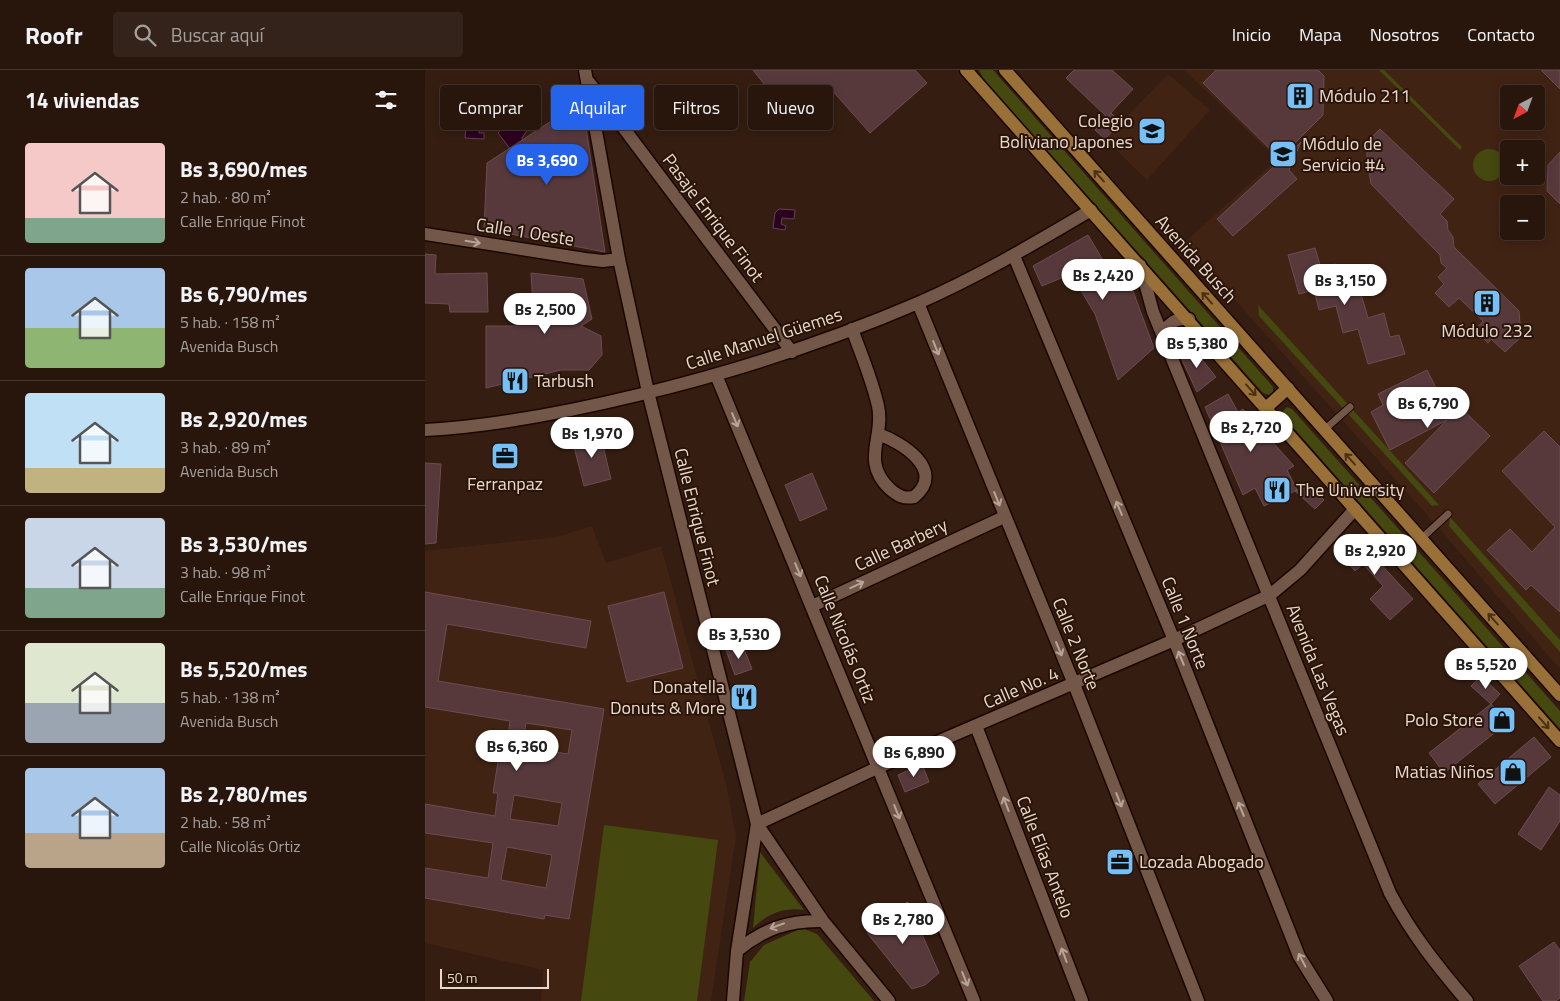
<!DOCTYPE html>
<html lang="es">
<head>
<meta charset="utf-8">
<style>
  :root { --surface:#28160d; --page:#34231b; --text:#f1f3f6; --muted:#a59f9d; --line:#44352e; --accent:#2563eb }
  body { margin:0; font-family:"Titillium Web",sans-serif; background:var(--page); color:var(--text); height:100vh; display:flex; flex-direction:column; font-size:19px; white-space:nowrap }
  * { box-sizing:border-box; margin:0 }
  p { font-size:16px; color:var(--muted) }
  .icon { flex:none; width:28px; height:28px; fill:none; stroke:currentColor; stroke-width:2; stroke-linecap:round; stroke-linejoin:round }
  .map { position:relative; flex:1; overflow:hidden }
  .drawer { display:flex; flex-direction:column; background:var(--surface); width:425px }
  .drawer>* { flex:none }
  .hud { position:absolute; left:15px; top:15px; width:475px; height:45px; display:flex; gap:10px }
  .needle { width:32px; rotate:221deg }
  .controls { position:absolute; left:1075px; top:15px; display:grid; gap:10px }
  .controls a { display:grid; place-items:center; width:45px; height:45px; border-radius:5px; background:var(--surface); box-shadow:0 2px 12px #0003,0 0 0 1px var(--line); font-size:25px }
  .scale { position:absolute; left:15px; bottom:12px; width:109px; box-sizing:border-box; padding-left:5px; border:2px solid #e8d8d0; border-top:0; font-size:14px; line-height:18px; white-space:nowrap; color:#e8d8d0; -webkit-text-stroke:4px #2a1408; paint-order:stroke }
  .price { position:absolute; translate:-50% -42px; padding:0 11px; border-radius:18px; background:#fff; color:#222; font-size:16px; line-height:32px; filter:drop-shadow(0 1px 2px #0008) }
  .price::after { content:''; position:absolute; left:50%; top:30px; width:15px; height:11px; margin-left:-8px; background:inherit; clip-path:polygon(0 0,100% 0,50% 100%) }
  .price.current { background:var(--accent); color:#fff }
  ul { padding:0; list-style:none }
  li { display:flex; align-items:center; gap:15px; height:125px; padding:0 25px }
  li+li { border-top:1px solid var(--line) }
  li span { display:grid; place-items:center; flex:none; width:140px; height:100px; border-radius:5px; color:#555 }
  li>.icon { margin-inline-start:auto }
  span .icon { width:60px; height:60px; fill:#fffc; stroke-width:1 }
  li b { font-size:21px }
  h2 { display:flex; justify-content:space-between; align-items:center; height:60px; padding:0 25px; font-size:21px }
  .pill { padding:0 18px; border-radius:5px; background:var(--surface); box-shadow:0 2px 12px #0003,0 0 0 1px var(--line); font-size:18px; line-height:45px }
  .pill.current { background:var(--accent); color:#fff }
  header { display:flex; align-items:center; gap:30px; box-sizing:border-box; height:70px; padding:0 25px; background:var(--surface); border-bottom:1px solid var(--line) }
  header strong { font-size:24px }
  nav { display:flex; gap:28px; margin-inline-start:auto; font-size:18px }
  .search { width:350px; height:45px; background:var(--page); display:flex; align-items:center; gap:12px; box-sizing:border-box; padding:0 18px; border-radius:5px; color:var(--muted); font-size:19px }
  main { display:flex; flex:1; min-height:0 }
  .map>svg:first-child { display:block }
</style>
</head>
<body>
<header>
<strong>Roofr</strong>
<div class="search"><svg class="icon" aria-label="search" viewBox="0 0 24 24"><circle cx="10" cy="10" r="6"/><path d="M15 15l6 6"/></svg>Buscar aquí</div>
<nav><a>Inicio</a><a>Mapa</a><a>Nosotros</a><a>Contacto</a></nav>
</header>
<main>
<section class="drawer">
<h2>14 viviendas<svg class="icon" aria-label="filters" viewBox="0 0 24 24"><path d="M4 7h16M4 17h16"/><circle cx="9" cy="7" r="2"/><circle cx="15" cy="17" r="2"/></svg></h2>
<ul>
<li><span style="background:linear-gradient(#f6c9c9 75%,#7fa58c 0)"><svg class="icon" aria-label="home" viewBox="0 0 24 24"><path d="M3 11l9-7 9 7M6 9v11h12V9"/></svg></span><div><b>Bs 3,690/mes</b><p>2 hab. · 80 m²</p><p>Calle Enrique Finot</p></div></li>
<li><span style="background:linear-gradient(#a9c7e8 60%,#8fb573 0)"><svg class="icon" aria-label="home" viewBox="0 0 24 24"><path d="M3 11l9-7 9 7M6 9v11h12V9"/></svg></span><div><b>Bs 6,790/mes</b><p>5 hab. · 158 m²</p><p>Avenida Busch</p></div></li>
<li><span style="background:linear-gradient(#bfe0f5 75%,#c2b280 0)"><svg class="icon" aria-label="home" viewBox="0 0 24 24"><path d="M3 11l9-7 9 7M6 9v11h12V9"/></svg></span><div><b>Bs 2,920/mes</b><p>3 hab. · 89 m²</p><p>Avenida Busch</p></div></li>
<li><span style="background:linear-gradient(#c9d6e8 70%,#7fa58c 0)"><svg class="icon" aria-label="home" viewBox="0 0 24 24"><path d="M3 11l9-7 9 7M6 9v11h12V9"/></svg></span><div><b>Bs 3,530/mes</b><p>3 hab. · 98 m²</p><p>Calle Enrique Finot</p></div></li>
<li><span style="background:linear-gradient(#dfe7d0 60%,#9aa5b1 0)"><svg class="icon" aria-label="home" viewBox="0 0 24 24"><path d="M3 11l9-7 9 7M6 9v11h12V9"/></svg></span><div><b>Bs 5,520/mes</b><p>5 hab. · 138 m²</p><p>Avenida Busch</p></div></li>
<li><span style="background:linear-gradient(#a9c7e8 65%,#b9a48a 0)"><svg class="icon" aria-label="home" viewBox="0 0 24 24"><path d="M3 11l9-7 9 7M6 9v11h12V9"/></svg></span><div><b>Bs 2,780/mes</b><p>2 hab. · 58 m²</p><p>Calle Nicolás Ortiz</p></div></li>
</ul>
</section>
<div class="map">
<svg width="1135" height="931" viewBox="0 0 1135 931">
  <rect width="100%" height="100%" fill="#351d11"/>
  <!-- built -->
  <path fill="#412314" fill-rule="evenodd" d="M759,0H1135V599L1011,455L759,173L852,89ZM1084,24H1111V51H1084ZM1084,79H1111V106H1084ZM1084,134H1111V161H1084Z
    M743,4L785,40L722,110L680,69Z
    M167,456L181,493L236,476L301,714L311,766L286,931H116L118,900L0,873V481L131,467Z"/>
  <!-- green -->
  <path fill="#45490f" d="M554,0H568L848,317V322L844,325L838,323L558,8Z
    M954,0H959L1037,77L1035,80Z
    M1048 95a16 16 0 1 1 32 0a16 16 0 1 1-32 0Z
    M833,235L1014,435L1007,436L834,246Z
    M862,337L867,339L1135,641V659L859,347L858,341Z
    M1025,447L1135,570V582L1024,456Z
    M179,755L293,770L272,931H156Z
    M335,782L379,840C359,837 342,844 328,858Z
    M377,858L392,864L449,931H319L325,892L339,875Z"/>
  <!-- water -->
  <path fill="#2b0120" stroke="#644255" d="M42,47L55,48L54,63H59V69L40,68Z
    M95,51L103,59L97,68L98,74L86,80L73,63L79,57L86,60Z
    M354,139L370,140L369,149L357,148L356,154L361,156L360,160L348,158L350,143Z"/>
  <!-- building -->
  <path fill="#57393c" stroke="#6c4d4f" fill-rule="evenodd" d="M328,0H490L502,13L445,63L405,18L363,53L334,19L339,14Z
    M649,0H687L708,19L684,45L686,43L696,52L680,69L670,60L682,47L641,8Z
    M791,0H893L899,6L898,45L864,79L866,82L876,72L864,100L872,109L808,166L792,149L856,90L778,13Z
    M1116,0H1135V19Z
    M157,31L180,182L59,159L62,93Z
    M955,59L1029,129L1015,144L1022,151L1023,160L1028,167L1029,177L1094,241L1096,267L1080,282L1066,269L1063,273L1050,260L1058,251L1034,228L1024,237L1010,223L1019,214L1013,207L1022,198L1016,193L1015,185L946,114L942,89V72Z
    M1135,82V134L1122,121L1123,95Z
    M663,165L688,207L697,202L708,221L729,278L693,310L670,244L646,204L617,216L608,196Z
    M890,178L896,198L911,194L918,221L934,217L943,248L959,243L965,267L974,265L980,284L943,294L933,259L918,263L911,236L894,240L889,220L874,224L863,185Z
    M0,184L11,185L10,204L62,203L63,242H25L24,234L0,233Z
    M106,203L158,209L167,249L156,256L176,266L177,285L164,300H136L61,318V256H113L109,250Z
    M766,276L791,307L772,322L757,290L759,283Z
    M1002,300L1026,347L1035,337L1065,366L1009,423L980,393L1022,350L965,380L946,342L958,335L953,324Z
    M803,324L813,342L818,339L869,396L862,400L872,420L839,436L830,418L818,425L780,337Z
    M1119,361L1135,377V542L1106,515L1101,520L1062,480L1085,459L1107,482L1130,457L1077,401Z
    M175,363L186,409L159,416L147,369Z
    M0,393L16,394L11,473L0,474Z
    M387,403L402,439L375,451L360,415Z
    M885,416L899,430L890,439L870,421Z
    M929,465L988,529L965,550L945,529L958,516L938,494L930,501L908,476L916,467Z
    M0,522L166,551L161,578L22,554L13,611L179,639L144,849L120,845L119,849L0,828V798L63,808L68,773L0,763V734L70,746L73,723H68L76,673L82,674L85,651L0,637ZM101,653L147,660L143,684L97,677ZM89,725L137,733L133,756L85,749ZM82,777L127,785L121,818L76,810Z
    M239,522L258,598L202,612L183,536Z
    M317,574L327,599L310,605L301,580Z
    M1056,606L1075,624L1066,634L1046,616Z
    M1066,634L1082,653L1019,703L1004,683Z
    M1109,667L1126,687L1070,734L1053,714Z
    M497,694L504,712L480,722L473,705Z
    M1124,717L1135,725V751L1116,780L1093,764Z
    M483,832L514,903L500,915L487,919L443,864L439,852Z
    M1129,872L1135,880V928L1131,931H1118L1094,896Z"/>
  <g fill="none" stroke-linecap="round" stroke-linejoin="round">
    <defs>
      <path id="service" d="M899,360L925,337
        M996,469L1023,444"/>
      <path id="minor" d="M160,0L194,189L223,322L332,754L312,881L308,931
        M164,12L367,282
        M0,164L160,189L178,191L194,189
        M589,186L749,570L874,886L902,931
        M715,195L728,242L965,823C986,863 1012,896 1042,931
        M493,233L649,614L773,931
        M427,259C436,284 447,309 453,336C460,367 435,391 465,419C473,426 479,429 489,427C522,400 476,372 453,364
        M739,266C742,253 750,248 764,249
        M291,305L549,931
        M0,360C72,356 143,342 213,325C309,302 402,272 493,233C553,207 610,173 666,140
        M387,536L579,447
        M551,656L657,931
        M312,881C338,859 364,850 398,851
        M464,931L398,851L332,754L454,697L749,570L845,525L875,500L930,439"/>
      <path id="secondary" d="M541,0L1135,671
        M580,0L1135,625
        M842,337L863,318"/>
    </defs>
    <!-- service casing -->
    <use href="#service" stroke="#1b0600" stroke-width="9"/>
    <!-- minor casing -->
    <use href="#minor" stroke="#1b0600" stroke-width="15"/>
    <!-- secondary casing -->
    <use href="#secondary" stroke="#1b0600" stroke-width="15"/>
    <!-- service -->
    <use href="#service" stroke="#735749" stroke-width="7"/>
    <!-- minor -->
    <use href="#minor" stroke="#735749" stroke-width="12"/>
    <!-- secondary -->
    <use href="#secondary" stroke="#987038" stroke-width="12"/>
  </g>
  <!-- one-way arrows -->
  <defs><path id="oneway-shaft" d="M-6 0H5M1.5-3L5.5 0L1.5 3" fill="none" stroke-width="1.6" stroke-linecap="round" stroke-linejoin="round" transform="scale(1.25)"/></defs>
  <g stroke="#4b3016">
    <use href="#oneway-shaft" transform="translate(674 106) rotate(-132)"/>
    <use href="#oneway-shaft" transform="translate(782 228) rotate(-132)"/>
    <use href="#oneway-shaft" transform="translate(826 320) rotate(48)"/>
    <use href="#oneway-shaft" transform="translate(925 389) rotate(-132)"/>
    <use href="#oneway-shaft" transform="translate(1068 549) rotate(-132)"/>
    <use href="#oneway-shaft" transform="translate(1119 653) rotate(49)"/>
  </g>
  <g stroke="#b9a49a">
    <use href="#oneway-shaft" transform="translate(48 172) rotate(9)"/>
    <use href="#oneway-shaft" transform="translate(511 278) rotate(68)"/>
    <use href="#oneway-shaft" transform="translate(310 350) rotate(67)"/>
    <use href="#oneway-shaft" transform="translate(572 429) rotate(68)"/>
    <use href="#oneway-shaft" transform="translate(694 438) rotate(-113)"/>
    <use href="#oneway-shaft" transform="translate(373 500) rotate(67)"/>
    <use href="#oneway-shaft" transform="translate(432 515) rotate(-25)"/>
    <use href="#oneway-shaft" transform="translate(634 579) rotate(67)"/>
    <use href="#oneway-shaft" transform="translate(756 588) rotate(-112)"/>
    <use href="#oneway-shaft" transform="translate(694 730) rotate(69)"/>
    <use href="#oneway-shaft" transform="translate(581 734) rotate(-111)"/>
    <use href="#oneway-shaft" transform="translate(816 739) rotate(-112)"/>
    <use href="#oneway-shaft" transform="translate(472 742) rotate(68)"/>
    <use href="#oneway-shaft" transform="translate(352 856) rotate(160)"/>
    <use href="#oneway-shaft" transform="translate(639 885) rotate(-111)"/>
    <use href="#oneway-shaft" transform="translate(877 890) rotate(-118)"/>
    <use href="#oneway-shaft" transform="translate(540 909) rotate(68)"/>
  </g>
  <!-- icons -->
  <defs>
    <symbol id="building-square" viewBox="-11 -11 22 22"><rect x="-9" y="-9" width="18" height="18" rx="4" fill="#75c0f6" stroke="#2a1408"/><path d="M-4-6H4V6H1V3H-1V6H-4ZM-2.5-4.3h1.7v1.8h-1.7ZM.8-4.3h1.7v1.8H.8ZM-2.5-1h1.7V.8h-1.7ZM.8-1h1.7V.8H.8Z" fill="#111"/></symbol>
    <symbol id="school-square" viewBox="-11 -11 22 22"><rect x="-9" y="-9" width="18" height="18" rx="4" fill="#75c0f6" stroke="#2a1408"/><path d="M0-5L7-2L0 1L-7-2ZM-4 1L0 2.5L4 1V4Q0 6-4 4Z" fill="#111"/></symbol>
    <symbol id="university-square" viewBox="-11 -11 22 22"><rect x="-9" y="-9" width="18" height="18" rx="4" fill="#75c0f6" stroke="#2a1408"/><path d="M0-5L7-2L0 1L-7-2ZM-4 1L0 2.5L4 1V4Q0 6-4 4Z" fill="#111"/></symbol>
    <symbol id="restaurant-square" viewBox="-11 -11 22 22"><rect x="-9" y="-9" width="18" height="18" rx="4" fill="#75c0f6" stroke="#2a1408"/><path d="M-5-6h1v4h1v-4h1v4h1v-4h1v5L-1.5 .5V6h-2V.5L-5-1ZM5-6V6H3V1.5H1.5Q1.5-4 5-6Z" fill="#111"/></symbol>
    <symbol id="office-square" viewBox="-11 -11 22 22"><rect x="-9" y="-9" width="18" height="18" rx="4" fill="#75c0f6" stroke="#2a1408"/><path d="M-6-3h4V-5.5h4V-3h4V5H-6ZM-1-4.5V-3h2v-1.5ZM-6 0V1H6V0Z" fill="#111"/></symbol>
    <symbol id="shop-square" viewBox="-11 -11 22 22"><rect x="-9" y="-9" width="18" height="18" rx="4" fill="#75c0f6" stroke="#2a1408"/><path d="M-5-2.5h2.3a2.7 3.5 0 0 1 5.4 0H5L5.5 6h-11ZM-1.5-2.5h3a1.5 2.3 0 0 0-3 0Z" fill="#111"/></symbol>
  </defs>
  <g fill-rule="evenodd">
    <use href="#building-square" x="859" y="10" width="32" height="32"/>
    <use href="#school-square" x="711" y="45" width="32" height="32"/>
    <use href="#university-square" x="842" y="68" width="32" height="32"/>
    <use href="#building-square" x="1046" y="217" width="32" height="32"/>
    <use href="#restaurant-square" x="74" y="295" width="32" height="32"/>
    <use href="#office-square" x="64" y="370" width="32" height="32"/>
    <use href="#restaurant-square" x="836" y="404" width="32" height="32"/>
    <use href="#restaurant-square" x="303" y="611" width="32" height="32"/>
    <use href="#shop-square" x="1061" y="634" width="32" height="32"/>
    <use href="#shop-square" x="1072" y="686" width="32" height="32"/>
    <use href="#office-square" x="679" y="776" width="32" height="32"/>
  </g>
  <g text-anchor="middle" stroke-width="4" stroke-linejoin="round" paint-order="stroke">
    <!-- poi labels -->
    <g font-size="18" fill="#e8d8d0" stroke="#2a1408" text-anchor="start">
      <text x="894" y="32">Módulo 211</text>
      <text x="708" y="57" text-anchor="end">Colegio<tspan x="708" dy="21">Boliviano Japones</tspan></text>
      <text x="877" y="80">Módulo de<tspan x="877" dy="21">Servicio #4</tspan></text>
      <text x="1062" y="267" text-anchor="middle">Módulo 232</text>
      <text x="109" y="317">Tarbush</text>
      <text x="80" y="420" text-anchor="middle">Ferranpaz</text>
      <text x="871" y="426">The University</text>
      <text x="300" y="623" text-anchor="end">Donatella<tspan x="300" dy="21">Donuts &amp; More</tspan></text>
      <text x="1058" y="656" text-anchor="end">Polo Store</text>
      <text x="1069" y="708" text-anchor="end">Matias Niños</text>
      <text x="714" y="798">Lozada Abogado</text>
    </g>
    <!-- street labels -->
    <g font-size="18" fill="#e8d8d0" stroke="#2a1408">
      <text transform="translate(288 148) rotate(53)" y="6">Pasaje Enrique Finot</text>
      <text transform="translate(100 162) rotate(9)" y="6">Calle 1 Oeste</text>
      <text transform="translate(771 189) rotate(48)" y="6">Avenida Busch</text>
      <text transform="translate(339 269) rotate(-18)" y="6">Calle Manuel Güemes</text>
      <text transform="translate(272 447) rotate(76)" y="6">Calle Enrique Finot</text>
      <text transform="translate(476 475) rotate(-25)" y="6">Calle Barbery</text>
      <text transform="translate(760 553) rotate(68)" y="6">Calle 1 Norte</text>
      <text transform="translate(420 569) rotate(68)" y="6">Calle Nicolás Ortiz</text>
      <text transform="translate(651 574) rotate(68)" y="6">Calle 2 Norte</text>
      <text transform="translate(893 600) rotate(68)" y="6">Avenida Las Vegas</text>
      <text transform="translate(596 618) rotate(-23)" y="6">Calle No. 4</text>
      <text transform="translate(620 787) rotate(69)" y="6">Calle Elías Antelo</text>
    </g>
  </g>
</svg>
<div class="controls">
<a><svg class="needle" viewBox="-14 -14 28 28"><path d="M0-13l5 13h-10z" fill="#e53935"/><path d="M0 13l5-13h-10z" fill="#a59f9d"/></svg></a>
<a>+</a>
<a>−</a>
</div>
<div class="scale">50 m</div>
<b class="price current" style="left:122px;top:116px">Bs 3,690</b>
<b class="price" style="left:678px;top:231px">Bs 2,420</b>
<b class="price" style="left:920px;top:236px">Bs 3,150</b>
<b class="price" style="left:120px;top:265px">Bs 2,500</b>
<b class="price" style="left:772px;top:299px">Bs 5,380</b>
<b class="price" style="left:1003px;top:359px">Bs 6,790</b>
<b class="price" style="left:826px;top:383px">Bs 2,720</b>
<b class="price" style="left:167px;top:389px">Bs 1,970</b>
<b class="price" style="left:950px;top:506px">Bs 2,920</b>
<b class="price" style="left:314px;top:590px">Bs 3,530</b>
<b class="price" style="left:1061px;top:620px">Bs 5,520</b>
<b class="price" style="left:92px;top:702px">Bs 6,360</b>
<b class="price" style="left:489px;top:708px">Bs 6,890</b>
<b class="price" style="left:478px;top:875px">Bs 2,780</b>
<div class="hud">
<a class="pill">Comprar</a>
<a class="pill current">Alquilar</a>
<a class="pill">Filtros</a>
<a class="pill">Nuevo</a>
</div>
</div>
</main>
</body>
</html>
